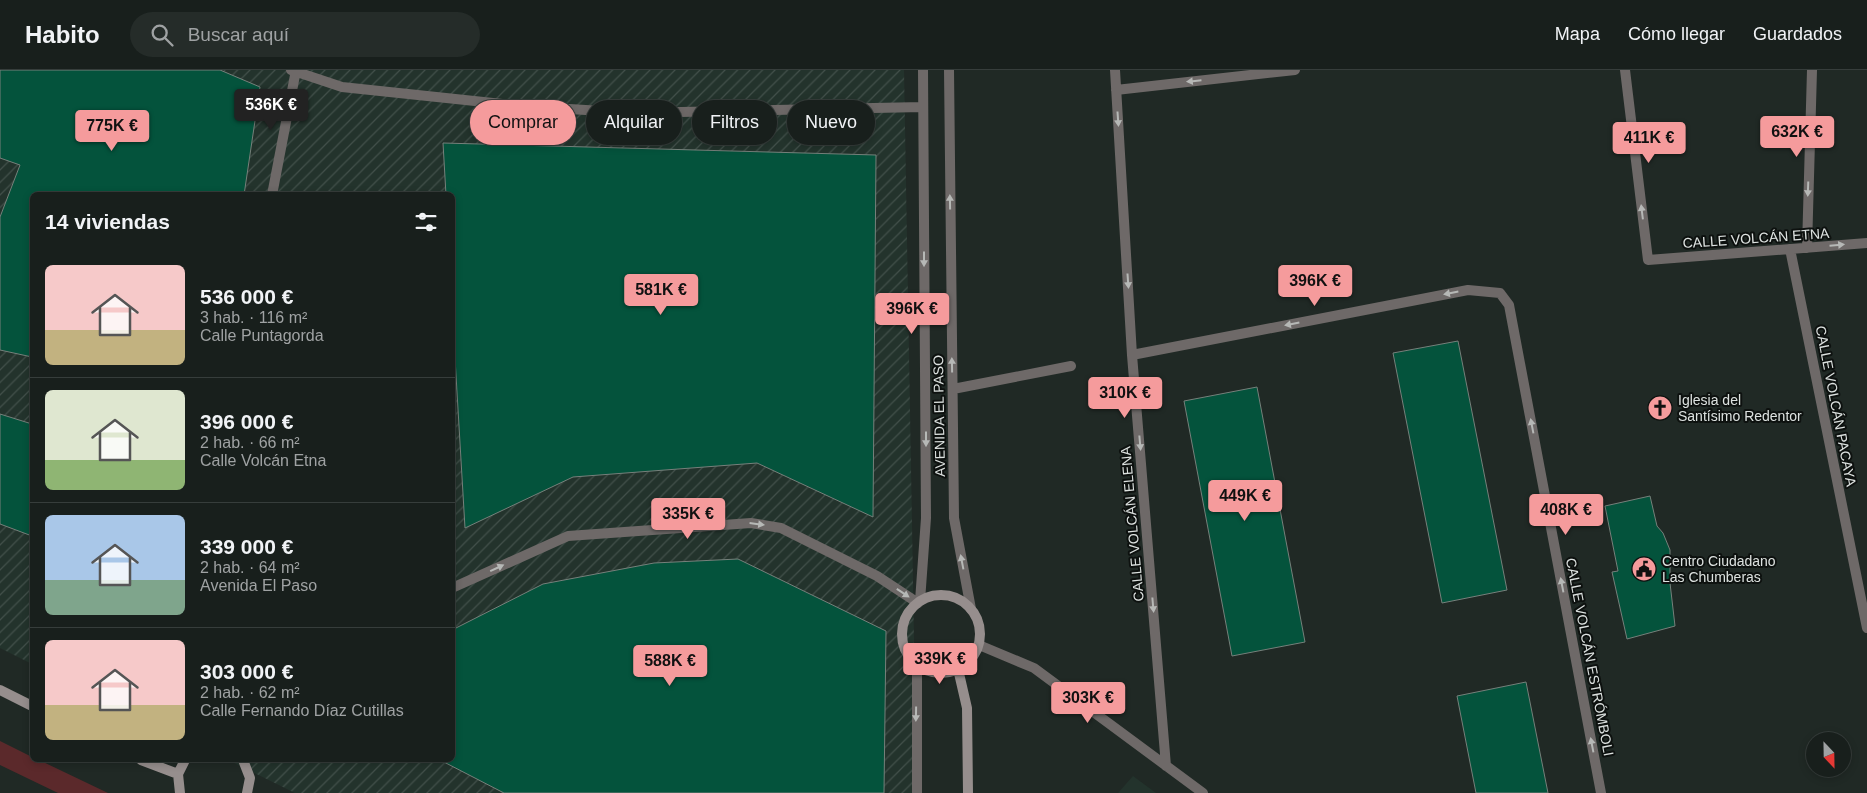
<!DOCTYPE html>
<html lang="es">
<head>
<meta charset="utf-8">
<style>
  :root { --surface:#181f1c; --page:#252c29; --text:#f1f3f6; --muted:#9fa2a3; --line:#363d3b; --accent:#f59b9c }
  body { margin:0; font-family:Arial,sans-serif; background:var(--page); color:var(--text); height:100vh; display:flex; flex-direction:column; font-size:19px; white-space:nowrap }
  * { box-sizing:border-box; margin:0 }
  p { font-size:16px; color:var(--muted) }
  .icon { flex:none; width:28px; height:28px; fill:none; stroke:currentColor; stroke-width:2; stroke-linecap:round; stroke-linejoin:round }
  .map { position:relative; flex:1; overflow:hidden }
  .panel { position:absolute; left:30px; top:122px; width:425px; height:570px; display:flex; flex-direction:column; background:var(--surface); border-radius:8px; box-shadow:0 2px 8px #0003,0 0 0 1px var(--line) }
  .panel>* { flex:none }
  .hud { position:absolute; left:470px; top:30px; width:475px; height:45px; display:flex; gap:10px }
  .needle { width:32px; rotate:158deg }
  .controls { position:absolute; left:1806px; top:662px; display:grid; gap:10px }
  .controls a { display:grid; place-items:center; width:45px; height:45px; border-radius:50%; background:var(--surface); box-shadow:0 2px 8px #0003,0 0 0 1px var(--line); font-size:25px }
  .price { position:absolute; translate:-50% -42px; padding:0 11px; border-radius:5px; background:var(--accent); color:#111; font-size:16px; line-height:32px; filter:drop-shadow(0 1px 2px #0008) }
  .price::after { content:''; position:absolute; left:50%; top:30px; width:15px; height:11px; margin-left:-8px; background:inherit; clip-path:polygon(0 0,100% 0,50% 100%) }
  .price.on { background:#222; color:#fff }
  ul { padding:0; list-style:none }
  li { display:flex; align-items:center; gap:15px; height:125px; padding:0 15px }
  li+li { border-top:1px solid var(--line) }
  li span { display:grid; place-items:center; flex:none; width:140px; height:100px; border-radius:8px; color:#555 }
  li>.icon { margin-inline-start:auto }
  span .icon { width:60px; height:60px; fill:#fffc; stroke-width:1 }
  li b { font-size:21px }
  h2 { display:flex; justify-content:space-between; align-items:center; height:60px; padding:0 15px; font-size:21px }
  .pill { padding:0 18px; border-radius:22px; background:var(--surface); box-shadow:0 2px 8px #0003,0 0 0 1px var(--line); font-size:18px; line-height:45px }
  .pill.on { background:var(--accent); color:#111 }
  header { display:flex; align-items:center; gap:30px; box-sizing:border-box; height:70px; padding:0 25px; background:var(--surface); border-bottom:1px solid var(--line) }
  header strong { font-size:24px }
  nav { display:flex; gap:28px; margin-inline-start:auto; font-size:18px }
  .search { width:350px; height:45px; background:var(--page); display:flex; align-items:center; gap:12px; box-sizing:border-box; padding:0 18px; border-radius:28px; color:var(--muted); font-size:19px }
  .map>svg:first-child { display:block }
</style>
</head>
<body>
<header>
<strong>Habito</strong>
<div class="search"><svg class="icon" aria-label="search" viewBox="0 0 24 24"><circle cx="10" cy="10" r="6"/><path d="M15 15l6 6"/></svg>Buscar aquí</div>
<nav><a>Mapa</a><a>Cómo llegar</a><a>Guardados</a></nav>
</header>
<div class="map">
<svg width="1867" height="723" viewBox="0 0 1867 723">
  <defs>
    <pattern id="industrial-furrows" width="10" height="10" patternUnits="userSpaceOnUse" patternTransform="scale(1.25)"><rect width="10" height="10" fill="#23332c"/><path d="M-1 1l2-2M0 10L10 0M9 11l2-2" fill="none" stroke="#42504a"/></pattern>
  </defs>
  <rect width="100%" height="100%" fill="#202925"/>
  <!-- built -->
  <path fill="#23332c" d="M1133,706L1156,723H1118Z"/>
  <!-- industrial -->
  <path fill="url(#industrial-furrows)" d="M0,0H904L915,626L913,723H295L228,690H452V125H32V594L0,578Z"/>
  <!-- green -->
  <path fill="#5b292b" d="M0,671L32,687V690H39L108,723H58L0,695Z"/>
  <!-- building -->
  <path fill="#04533c" stroke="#76807b" d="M0,0H220L260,17L244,125H32V287L0,280V147L20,95L0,88Z
    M443,73L876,85L873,447L757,393L573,407L465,458L452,237V125H446Z
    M1458,271L1507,520L1442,533L1393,283Z
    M1257,317L1305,572L1232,586L1184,331Z
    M0,344L32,354V466L0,454Z
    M1650,426L1657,456L1663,463L1670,480V513L1675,556L1627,569L1612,502L1618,501L1605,436Z
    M738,489L886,561L884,723H504L440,690H452V560L543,514L654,493Z
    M1526,612L1548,723H1476L1457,626Z"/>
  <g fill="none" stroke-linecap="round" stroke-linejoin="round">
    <!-- street -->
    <path stroke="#6e6968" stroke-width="10" d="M291,0L342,17L521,36L634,43L923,37
      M949,0L954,448L971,539
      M1115,0L1132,285L1166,696
      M1625,0L1648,190L1867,173
      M1116,20L1295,0
      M272,125L296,0
      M1807,178L1812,0
      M1790,179L1867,558
      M1132,285L1468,220L1500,223L1509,235L1601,723
      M953,319L1071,296
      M452,518L568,466L751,453L781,458L877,506L918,533
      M920,531L926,448L923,0
      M979,575L1034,598L1203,723
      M917,723V595"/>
    <!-- secondary -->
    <path stroke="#968e8d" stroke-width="10" d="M902 564a39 39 0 1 1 78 0a39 39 0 1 1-78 0Z
      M958,599L967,638L968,723
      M0,620L32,636
      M141,690L178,704
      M243,690L250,708L247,723
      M180,723L178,704L185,690"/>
  </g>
  <!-- one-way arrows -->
  <defs><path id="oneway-solid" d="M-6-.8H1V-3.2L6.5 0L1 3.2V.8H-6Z" transform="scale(1.25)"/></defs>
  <g fill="#b6b8b6">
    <use href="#oneway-solid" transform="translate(1194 11) rotate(174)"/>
    <use href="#oneway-solid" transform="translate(1118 49) rotate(86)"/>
    <use href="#oneway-solid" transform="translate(1808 119) rotate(92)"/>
    <use href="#oneway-solid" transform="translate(950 132) rotate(-91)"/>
    <use href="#oneway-solid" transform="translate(1642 142) rotate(-97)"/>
    <use href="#oneway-solid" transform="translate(1837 175) rotate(-5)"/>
    <use href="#oneway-solid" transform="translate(924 189) rotate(90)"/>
    <use href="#oneway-solid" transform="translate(1128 211) rotate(86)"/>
    <use href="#oneway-solid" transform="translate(1451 223) rotate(169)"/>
    <use href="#oneway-solid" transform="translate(1292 254) rotate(169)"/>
    <use href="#oneway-solid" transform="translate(952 295) rotate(-91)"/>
    <use href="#oneway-solid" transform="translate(1532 356) rotate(-101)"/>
    <use href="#oneway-solid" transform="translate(926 369) rotate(90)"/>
    <use href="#oneway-solid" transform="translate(1140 373) rotate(85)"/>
    <use href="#oneway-solid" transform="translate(757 454) rotate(7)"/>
    <use href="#oneway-solid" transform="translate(962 492) rotate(-101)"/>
    <use href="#oneway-solid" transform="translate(497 498) rotate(-25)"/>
    <use href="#oneway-solid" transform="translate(1562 515) rotate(-101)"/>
    <use href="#oneway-solid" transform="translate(903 523) rotate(34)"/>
    <use href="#oneway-solid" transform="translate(1153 535) rotate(85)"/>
    <use href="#oneway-solid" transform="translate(916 644) rotate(91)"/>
    <use href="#oneway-solid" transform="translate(1592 675) rotate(-101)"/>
  </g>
  <!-- icons -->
  <defs>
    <symbol id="church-disc" viewBox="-11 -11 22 22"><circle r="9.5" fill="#f59b9c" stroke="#0d110f"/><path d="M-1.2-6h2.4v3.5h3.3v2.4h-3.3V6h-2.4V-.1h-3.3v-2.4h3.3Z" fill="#111"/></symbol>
    <symbol id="civic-disc" viewBox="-11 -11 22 22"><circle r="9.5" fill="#f59b9c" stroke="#0d110f"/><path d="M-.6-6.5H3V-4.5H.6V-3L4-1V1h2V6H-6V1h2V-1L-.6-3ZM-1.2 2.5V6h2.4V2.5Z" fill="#111"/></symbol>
  </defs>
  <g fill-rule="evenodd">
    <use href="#church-disc" x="1646" y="324" width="28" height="28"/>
    <use href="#civic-disc" x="1630" y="485" width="28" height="28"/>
  </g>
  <g text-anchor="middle" stroke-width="4" stroke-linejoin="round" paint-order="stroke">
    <!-- street labels -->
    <g font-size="14" fill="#dde2e0" stroke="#0d110f">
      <text transform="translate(1756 168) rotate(-4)" y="5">CALLE VOLCÁN ETNA</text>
      <text transform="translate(1836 336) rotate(79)" y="5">CALLE VOLCÁN PACAYA</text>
      <text transform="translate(939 346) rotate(-91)" y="5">AVENIDA EL PASO</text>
      <text transform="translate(1132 454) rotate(-95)" y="5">CALLE VOLCÁN ELENA</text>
      <text transform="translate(1590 587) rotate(79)" y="5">CALLE VOLCÁN ESTRÓMBOLI</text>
    </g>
    <!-- poi labels -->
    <g font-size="14" fill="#dde2e0" stroke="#0d110f" text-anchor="start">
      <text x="1678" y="335">Iglesia del<tspan x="1678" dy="16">Santísimo Redentor</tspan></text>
      <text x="1662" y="496">Centro Ciudadano<tspan x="1662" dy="16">Las Chumberas</tspan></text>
    </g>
  </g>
</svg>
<div class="controls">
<a><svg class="needle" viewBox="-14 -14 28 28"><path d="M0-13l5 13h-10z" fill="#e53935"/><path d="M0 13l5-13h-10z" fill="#9fa2a3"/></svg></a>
</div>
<b class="price on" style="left:271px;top:61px">536K €</b>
<b class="price" style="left:112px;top:82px">775K €</b>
<b class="price" style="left:1797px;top:88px">632K €</b>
<b class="price" style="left:1649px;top:94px">411K €</b>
<b class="price" style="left:1315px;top:237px">396K €</b>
<b class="price" style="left:661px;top:246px">581K €</b>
<b class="price" style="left:912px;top:265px">396K €</b>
<b class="price" style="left:1125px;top:349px">310K €</b>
<b class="price" style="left:1245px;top:452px">449K €</b>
<b class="price" style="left:1566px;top:466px">408K €</b>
<b class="price" style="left:688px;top:470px">335K €</b>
<b class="price" style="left:940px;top:615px">339K €</b>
<b class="price" style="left:670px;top:617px">588K €</b>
<b class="price" style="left:1088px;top:654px">303K €</b>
<div class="hud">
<a class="pill on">Comprar</a>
<a class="pill">Alquilar</a>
<a class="pill">Filtros</a>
<a class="pill">Nuevo</a>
</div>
<section class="panel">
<h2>14 viviendas<svg class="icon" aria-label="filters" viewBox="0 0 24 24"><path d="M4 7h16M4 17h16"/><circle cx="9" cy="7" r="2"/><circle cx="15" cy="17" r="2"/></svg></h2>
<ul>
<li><span style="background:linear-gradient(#f6c9c9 65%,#c2b280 0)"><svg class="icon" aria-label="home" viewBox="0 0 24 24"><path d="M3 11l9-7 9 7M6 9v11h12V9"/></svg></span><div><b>536 000 €</b><p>3 hab. · 116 m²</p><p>Calle Puntagorda</p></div></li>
<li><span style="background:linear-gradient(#dfe7d0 70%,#8fb573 0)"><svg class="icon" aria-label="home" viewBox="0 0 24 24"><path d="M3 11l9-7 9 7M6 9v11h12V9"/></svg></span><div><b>396 000 €</b><p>2 hab. · 66 m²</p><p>Calle Volcán Etna</p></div></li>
<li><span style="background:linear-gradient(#a9c7e8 65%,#7fa58c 0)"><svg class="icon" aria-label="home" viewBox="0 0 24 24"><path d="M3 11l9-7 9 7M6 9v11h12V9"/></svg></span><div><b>339 000 €</b><p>2 hab. · 64 m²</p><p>Avenida El Paso</p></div></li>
<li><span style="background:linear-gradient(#f6c9c9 65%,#c2b280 0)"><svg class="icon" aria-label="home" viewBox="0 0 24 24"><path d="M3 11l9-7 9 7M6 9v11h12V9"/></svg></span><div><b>303 000 €</b><p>2 hab. · 62 m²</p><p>Calle Fernando Díaz Cutillas</p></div></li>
</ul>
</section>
</div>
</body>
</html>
